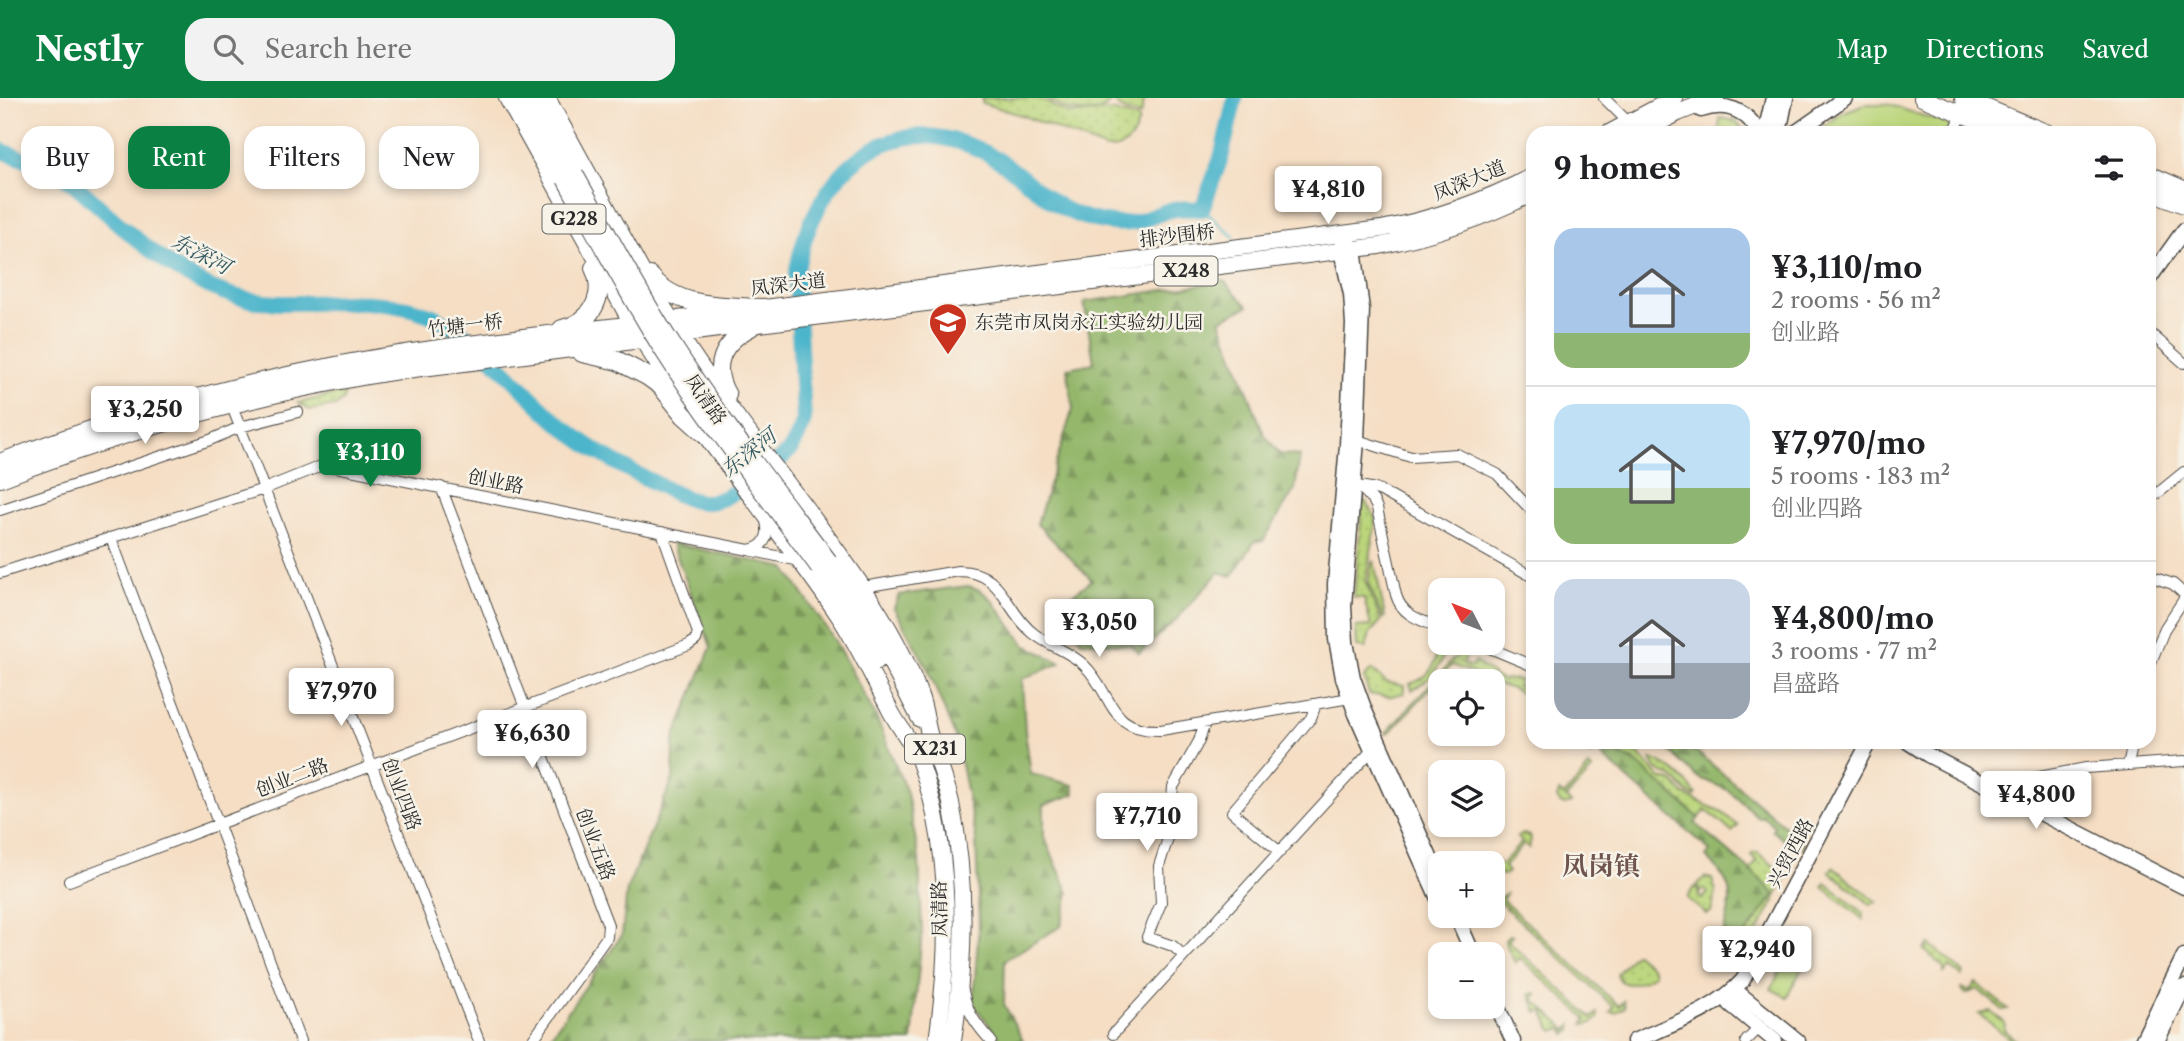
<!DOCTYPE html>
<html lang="en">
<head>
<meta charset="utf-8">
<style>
  :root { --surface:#fff; --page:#f2f2f2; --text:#202124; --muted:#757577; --line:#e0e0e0; --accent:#0b8043 }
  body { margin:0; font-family:"Libre Caslon Text","Noto Serif SC",serif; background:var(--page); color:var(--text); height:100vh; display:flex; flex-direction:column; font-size:26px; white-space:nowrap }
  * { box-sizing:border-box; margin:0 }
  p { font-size:23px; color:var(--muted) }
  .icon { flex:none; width:38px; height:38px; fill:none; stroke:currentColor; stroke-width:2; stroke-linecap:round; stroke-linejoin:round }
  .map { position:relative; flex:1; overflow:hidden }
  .details { position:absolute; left:1526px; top:28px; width:630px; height:623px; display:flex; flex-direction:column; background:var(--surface); border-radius:21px; box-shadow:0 4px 10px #0003 }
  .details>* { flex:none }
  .top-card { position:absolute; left:21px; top:28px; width:665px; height:63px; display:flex; gap:14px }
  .needle { width:46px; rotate:312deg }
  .buttons { position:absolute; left:1428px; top:480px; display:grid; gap:14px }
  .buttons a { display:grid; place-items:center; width:77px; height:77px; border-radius:14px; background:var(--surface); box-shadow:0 4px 10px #0003; font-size:35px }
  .price { position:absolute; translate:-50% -60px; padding:0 16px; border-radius:7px; background:#fff; color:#222; font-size:23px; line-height:46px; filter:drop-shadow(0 2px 4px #0008) }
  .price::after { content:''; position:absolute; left:50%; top:42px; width:21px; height:16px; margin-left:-10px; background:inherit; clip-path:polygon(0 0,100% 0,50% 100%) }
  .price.selected { background:var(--accent); color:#fff }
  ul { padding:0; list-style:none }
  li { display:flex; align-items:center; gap:21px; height:175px; padding:0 28px }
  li+li { border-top:2px solid var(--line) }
  li span { display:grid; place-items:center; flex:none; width:196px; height:140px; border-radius:21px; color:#555 }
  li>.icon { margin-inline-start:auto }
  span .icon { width:84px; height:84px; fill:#fffc; stroke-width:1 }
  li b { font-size:30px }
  h2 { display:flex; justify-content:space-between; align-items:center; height:84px; padding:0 28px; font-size:30px }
  .pill { padding:0 24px; border-radius:21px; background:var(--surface); box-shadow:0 4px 10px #0003; font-size:24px; line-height:63px }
  .pill.selected { background:var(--accent); color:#fff }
  header { display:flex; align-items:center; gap:42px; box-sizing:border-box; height:98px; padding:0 35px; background:var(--accent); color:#fff }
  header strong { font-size:33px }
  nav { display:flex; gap:38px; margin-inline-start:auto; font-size:24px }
  .search { width:490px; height:63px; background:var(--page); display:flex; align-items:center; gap:18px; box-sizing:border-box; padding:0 24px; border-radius:21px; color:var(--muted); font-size:26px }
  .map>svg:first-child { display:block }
</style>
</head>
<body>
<header>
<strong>Nestly</strong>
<div class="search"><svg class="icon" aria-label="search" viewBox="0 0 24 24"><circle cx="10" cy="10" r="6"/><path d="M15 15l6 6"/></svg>Search here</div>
<nav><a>Map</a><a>Directions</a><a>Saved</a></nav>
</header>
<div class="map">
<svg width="2184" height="943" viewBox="0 0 2184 943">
  <defs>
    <pattern id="grass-dots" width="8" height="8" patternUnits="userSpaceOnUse" patternTransform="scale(1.75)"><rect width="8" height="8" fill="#bbd67c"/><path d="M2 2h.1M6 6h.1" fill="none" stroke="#a1b86b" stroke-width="1.8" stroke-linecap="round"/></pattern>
    <pattern id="forest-firs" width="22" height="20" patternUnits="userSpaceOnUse" patternTransform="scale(1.75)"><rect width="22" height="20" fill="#94b76c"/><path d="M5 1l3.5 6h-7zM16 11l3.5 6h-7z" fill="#799559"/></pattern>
  </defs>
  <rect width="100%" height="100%" fill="#f7f3e8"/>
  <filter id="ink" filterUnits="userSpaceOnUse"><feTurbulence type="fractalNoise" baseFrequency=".0143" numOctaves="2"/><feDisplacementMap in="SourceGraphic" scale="14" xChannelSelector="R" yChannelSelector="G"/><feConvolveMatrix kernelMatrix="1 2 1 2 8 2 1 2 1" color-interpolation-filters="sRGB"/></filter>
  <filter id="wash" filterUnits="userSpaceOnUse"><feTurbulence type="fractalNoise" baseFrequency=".00686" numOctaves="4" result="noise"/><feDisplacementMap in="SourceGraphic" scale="28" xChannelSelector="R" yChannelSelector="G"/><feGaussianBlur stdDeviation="1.57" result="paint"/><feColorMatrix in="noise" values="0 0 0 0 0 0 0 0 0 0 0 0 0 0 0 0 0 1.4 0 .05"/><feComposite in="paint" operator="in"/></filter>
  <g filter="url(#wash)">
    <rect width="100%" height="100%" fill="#f5dec4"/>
    <!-- grass -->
    <path fill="url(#grass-dots)" stroke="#738054" stroke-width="2" d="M982,0H1041L1054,9L1071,16L1111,13L1138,20L1139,22C1134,40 1127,52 1106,51L1024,18L982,5Z
      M1048,0H1110L1111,3C1099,22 1061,14 1048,0Z
      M1114,0H1145L1141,17C1130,15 1116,12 1114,0Z
      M1720,20L1735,23L1747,35H1719Z
      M345,294L343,303L336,308L309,312L298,305Z
      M1363,401C1376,415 1378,423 1372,442L1373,443L1365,483L1381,523L1370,535L1366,550L1357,549L1356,529L1371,528L1364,500L1354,499Z
      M1374,463L1385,519L1383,521L1368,485L1372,464Z
      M1436,544L1446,548C1443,567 1430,583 1412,592L1410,586C1429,580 1440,564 1436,544Z
      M1460,554L1466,556L1463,566L1472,569L1475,564L1493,576L1492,578L1504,583L1505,581L1520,582L1517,588L1529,593L1533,589V602L1513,591L1493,585V583L1452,567L1390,634L1385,636Z
      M1372,572L1386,584L1404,588V595L1388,599L1369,596L1364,579Z
      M1576,644H1614L1622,647L1640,657L1660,680L1673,684L1685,697L1723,715L1738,728L1732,734L1706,712L1699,720L1633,662Z
      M1651,661C1669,667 1685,681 1696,696L1694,698C1685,694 1683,689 1676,682C1666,673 1657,679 1651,661Z
      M1589,669L1592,672L1566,700L1571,705L1565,707L1560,705L1557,700L1559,694L1564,698Z
      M1523,736L1530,738L1531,740L1529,750L1524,746L1504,769L1508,774L1504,777L1498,776L1493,771V767L1496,763L1501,767L1522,744L1517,739Z
      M1753,755H1758L1785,777V782L1746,856H1739L1734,852L1775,796L1750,772L1757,763L1751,758Z
      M1833,769L1877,804L1870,806L1829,773Z
      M1705,779L1712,781L1716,794L1711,814L1706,816L1687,800L1694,789L1700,795L1698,797L1702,801L1708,795L1704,791L1701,793L1696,788Z
      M1826,785L1863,815V821L1823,789Z
      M1506,796L1502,802L1619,908L1624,903L1625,909L1615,915L1610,914L1614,909L1499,804L1494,809L1497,800Z
      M1509,837L1512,838L1508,843L1592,920L1597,915L1598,919C1596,924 1588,928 1583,926L1587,921L1520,860L1515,865L1505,844V841Z
      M1929,846L1964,875L1962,878L1950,869L1944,875V869L1924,852Z
      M1636,856L1653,871L1654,876C1644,884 1622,894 1617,876L1633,857Z
      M1976,885L2008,911L2003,912L1977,891L1966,896L1962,892V890L1969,893Z
      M1533,895L1537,896L1533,901L1567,932L1572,927V933L1566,936L1563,930L1554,933L1551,931L1543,912L1537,914L1530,897Z
      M1990,913L2005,925L2004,932L2017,943H2012L1979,916Z"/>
    <!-- forest -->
    <path fill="url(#forest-firs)" stroke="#60714c" stroke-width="2" d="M1224,183L1248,208L1220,222L1264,336L1280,356L1300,358L1295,391L1263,443H1255L1232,478L1219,474L1174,524L1139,555L1131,547L1081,543L1059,507L1092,482L1037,426L1073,310L1067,270L1094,265L1084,204Z
      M672,445L785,470L835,543L876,619L907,695L919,760L922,834L912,943H547L622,837L627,791L673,681L674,641L711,549Z
      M968,488L980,492L992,502L1025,547L1061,565L1022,581L1025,633L1031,676L1073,687L1075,696L1044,707V739L1069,795L1061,828L1005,862L1004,906L1023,943H1002L973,906L979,827L976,740L955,638L927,569L894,510L899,497Z
      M1569,644H1576L1633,662L1699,720L1695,725L1750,772L1775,796L1735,851L1722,840C1732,800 1738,789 1706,759L1710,753L1596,653L1591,657Z
      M1660,644H1681L1689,652L1697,654L1805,745L1802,749L1785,743L1772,732L1774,728L1762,718L1759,720L1728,692L1697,679Z"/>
    <!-- park -->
    <path fill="#bbd67c" stroke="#738054" stroke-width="2" d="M1865,6H1887L1951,27L1947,35H1815L1844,14Z
      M1786,862L1802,870L1787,899L1771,891Z"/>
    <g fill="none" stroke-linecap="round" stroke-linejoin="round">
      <!-- stream -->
      <path stroke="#4db5cb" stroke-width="2.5" d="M1202,111L1234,139"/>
      <!-- river -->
      <path stroke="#4db5cb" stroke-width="16" d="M0,52L45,69L72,84C131,136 193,203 278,205C329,206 381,198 430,217C474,234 519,290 555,322C585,348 617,367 653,384C670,392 689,405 708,404C726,403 740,390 754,380C783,360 793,357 804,322L796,176C814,73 892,0 995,60C1025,77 1049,109 1083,119C1098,123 1114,127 1130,125C1146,124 1160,113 1175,111C1184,110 1193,111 1202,111L1221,60L1235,0"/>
    </g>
  </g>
  <g filter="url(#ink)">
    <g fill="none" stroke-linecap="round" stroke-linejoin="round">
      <defs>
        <path id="street" d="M1604,0L1628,24
          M1954,35L1962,16
          M2149,234L2184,265
          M231,306L479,943
          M1357,342L1411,359L1457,356L1497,376L1533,414
          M1353,387C1364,390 1370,388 1381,393L1533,479
          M441,389L608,827L607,839L532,943
          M1360,389L1373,402L1377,410L1396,497C1402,518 1421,522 1440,530
          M2149,399L2157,396L2184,374
          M0,412L210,342L240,329L298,314
          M765,420C770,435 767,449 749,452L799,463
          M111,440L300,943
          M0,475L264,391L321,368H331L749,452
          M2149,478L2173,486L2184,496
          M863,489L958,473C1004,473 1004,512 1033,535C1049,548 1069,553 1084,567C1114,596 1107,634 1161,632L1350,600
          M1475,544L1533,568
          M2149,569L2165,530L2184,501
          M2128,667L2133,644
          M2009,688L2018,683L2086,670L2184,663
          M1280,754L1232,714L1311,620L1314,612V606
          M69,783L689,547L696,542L698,535L662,434
          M1184,858L1173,848L1147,839L1161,805L1159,768L1169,737L1173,689L1199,643L1205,625
          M963,893C967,914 977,928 991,943
          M1113,936L1372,652
          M1746,943L1759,930"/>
        <path id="secondary" d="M1701,12C1725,4 1746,11 1759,35
          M1765,35L1773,0
          M1779,35L1786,0
          M1795,35L1845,0
          M2149,181L2184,132
          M1908,644L1928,657L2184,789
          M1440,782L1365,613L1353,580L1346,544L1344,508L1357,342L1362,211L1354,151L1343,137L1341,153L1351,196L1353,226L1347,347L1335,486L1336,541L1343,580L1356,616L1440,805
          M1456,817L1473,856
          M1493,899L1513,943
          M1634,943C1672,926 1715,913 1743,882L1869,644
          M1775,943L1730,906L1733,893L1741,897L1798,943
          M2142,943L2184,858
          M2157,943L2184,889"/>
        <path id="primary" d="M521,0L565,81
          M534,0L575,76
          M1922,0L2009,35
          M1963,0L2048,35
          M1609,35L1675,0
          M1640,35L1678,15L1716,0
          M2149,76L2184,91
          M2149,93L2184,107
          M670,222L1381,131C1435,121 1485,103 1533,78
          M642,241L681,303
          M728,297C711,268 722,245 751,230
          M696,324C743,391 796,453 841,521C859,549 873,580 889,610C898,629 913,644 920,664C952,751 950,853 937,943
          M829,463L871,526L920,621
          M819,470L864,537L877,563
          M953,943C965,865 967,782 951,705C946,682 937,661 930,639C926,626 925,611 920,598C907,561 885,522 863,490C805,403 735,324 679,236L1379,148C1433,137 1484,120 1533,95"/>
        <path id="highway" d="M508,0L639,236
          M650,178C677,211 724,208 764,210
          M562,231C591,225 607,198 594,170
          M582,255L618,263L647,278L661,288L684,317L703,334
          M0,365C107,323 218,291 331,269C440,248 551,237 662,224
          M0,380C120,334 242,299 368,277C405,270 442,267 479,262C546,253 612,245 679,236L647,185L546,0"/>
      </defs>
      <!-- street casing -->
      <use href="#street" stroke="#494642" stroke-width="12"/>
      <!-- secondary casing -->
      <use href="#secondary" stroke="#494642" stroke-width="17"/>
      <!-- primary casing -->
      <use href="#primary" stroke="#494642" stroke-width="18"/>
      <!-- highway casing -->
      <use href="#highway" stroke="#494642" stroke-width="20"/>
      <!-- street -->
      <use href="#street" stroke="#fff" stroke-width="10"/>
      <!-- secondary -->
      <use href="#secondary" stroke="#fff" stroke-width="14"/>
      <!-- primary -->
      <use href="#primary" stroke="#fff" stroke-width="16"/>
      <!-- highway -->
      <use href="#highway" stroke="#fff" stroke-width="18"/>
      <defs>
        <path id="primary-bridge" d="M575,76C607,133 637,192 673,247C721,322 776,392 829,463
          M565,81C597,139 628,197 663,253C711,328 766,398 819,470"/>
      </defs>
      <!-- primary-bridge casing -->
      <use href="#primary-bridge" stroke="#494642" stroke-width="18" stroke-linecap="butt"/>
      <!-- primary-bridge -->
      <use href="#primary-bridge" stroke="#fff" stroke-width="16"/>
    </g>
  </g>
  <!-- icons -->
  <defs>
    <symbol id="school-pin" viewBox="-11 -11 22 30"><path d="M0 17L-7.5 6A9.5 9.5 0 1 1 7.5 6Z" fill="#c8321e" stroke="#f7f3e8"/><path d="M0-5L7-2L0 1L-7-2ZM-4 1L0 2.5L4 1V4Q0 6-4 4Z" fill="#fff"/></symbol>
  </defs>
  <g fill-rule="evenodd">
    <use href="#school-pin" x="926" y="202" width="44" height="60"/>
  </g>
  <g text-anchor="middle" stroke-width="5" stroke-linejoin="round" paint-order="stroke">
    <!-- shield labels -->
    <g fill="#f7f3e8" stroke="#686764" stroke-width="2">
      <rect x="542.5" y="106.5" width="63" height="29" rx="5"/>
      <rect x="1154.5" y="158.5" width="63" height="29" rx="5"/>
      <rect x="905" y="636.5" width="60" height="29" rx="5"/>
    </g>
    <g font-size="18" font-weight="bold" fill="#2b2b2b">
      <text x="574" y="127">G228</text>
      <text x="1186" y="179">X248</text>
      <text x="935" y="657">X231</text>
    </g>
    <!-- street labels -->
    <g font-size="19" fill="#2b2b2b" stroke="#f7f3e8">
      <text transform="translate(1469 82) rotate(-22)" y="7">凤深大道</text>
      <text transform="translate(1177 137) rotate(-7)" y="7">排沙围桥</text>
      <text transform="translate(788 186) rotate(-7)" y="7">凤深大道</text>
      <text transform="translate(465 227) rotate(-7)" y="7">竹塘一桥</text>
      <text transform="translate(706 301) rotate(55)" y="7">凤清路</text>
      <text transform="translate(496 383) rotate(11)" y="7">创业路</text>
      <text transform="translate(292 679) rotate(-21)" y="7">创业二路</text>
      <text transform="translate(402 696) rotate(69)" y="7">创业四路</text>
      <text transform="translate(596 746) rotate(69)" y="7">创业五路</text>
      <text transform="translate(1790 755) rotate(-62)" y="7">兴贸西路</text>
      <text transform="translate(939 811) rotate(-91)" y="7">凤清路</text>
    </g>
    <!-- poi labels -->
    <g font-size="19" fill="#2b2b2b" stroke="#f7f3e8" text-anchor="start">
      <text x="975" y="231">东莞市凤岗永江实验幼儿园</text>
    </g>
    <!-- water labels -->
    <g font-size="21" font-style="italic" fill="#375b63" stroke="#f7f3e8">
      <text transform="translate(201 156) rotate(28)" y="7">东深河</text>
      <text transform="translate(749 355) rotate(-38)" y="7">东深河</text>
    </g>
    <!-- district labels -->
    <g font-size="26" font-weight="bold" fill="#70554f" stroke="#f7f3e8">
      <text x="1601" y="777">凤岗镇</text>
    </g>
  </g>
</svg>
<div class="buttons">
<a><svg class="needle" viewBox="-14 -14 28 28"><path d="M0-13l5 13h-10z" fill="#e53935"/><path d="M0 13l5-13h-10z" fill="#757577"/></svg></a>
<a><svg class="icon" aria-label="locate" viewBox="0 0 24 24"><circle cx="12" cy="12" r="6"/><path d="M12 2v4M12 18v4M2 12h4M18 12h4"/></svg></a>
<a><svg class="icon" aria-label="layers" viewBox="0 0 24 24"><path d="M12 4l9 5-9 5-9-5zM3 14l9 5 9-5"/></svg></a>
<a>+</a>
<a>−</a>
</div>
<b class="price" style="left:1328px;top:128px">¥4,810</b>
<b class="price" style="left:145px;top:348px">¥3,250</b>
<b class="price selected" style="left:370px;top:391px">¥3,110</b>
<b class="price" style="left:1099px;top:561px">¥3,050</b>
<b class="price" style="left:341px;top:630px">¥7,970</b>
<b class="price" style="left:532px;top:672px">¥6,630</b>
<b class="price" style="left:2036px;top:733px">¥4,800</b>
<b class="price" style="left:1147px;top:755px">¥7,710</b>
<b class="price" style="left:1757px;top:888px">¥2,940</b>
<div class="top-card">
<a class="pill">Buy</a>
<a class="pill selected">Rent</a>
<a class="pill">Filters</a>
<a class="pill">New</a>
</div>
<section class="details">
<h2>9 homes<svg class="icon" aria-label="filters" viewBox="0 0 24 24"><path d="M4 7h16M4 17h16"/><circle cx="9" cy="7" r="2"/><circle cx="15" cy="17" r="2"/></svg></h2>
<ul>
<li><span style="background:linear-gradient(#a9c7e8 75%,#8fb573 0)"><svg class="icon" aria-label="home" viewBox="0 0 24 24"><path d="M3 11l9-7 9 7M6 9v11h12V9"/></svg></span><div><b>¥3,110/mo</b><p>2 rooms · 56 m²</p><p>创业路</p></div></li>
<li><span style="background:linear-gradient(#bfe0f5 60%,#8fb573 0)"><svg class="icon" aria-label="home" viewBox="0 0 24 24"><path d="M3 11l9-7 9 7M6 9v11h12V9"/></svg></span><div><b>¥7,970/mo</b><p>5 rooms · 183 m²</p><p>创业四路</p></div></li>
<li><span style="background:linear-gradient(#c9d6e8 60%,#9aa5b1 0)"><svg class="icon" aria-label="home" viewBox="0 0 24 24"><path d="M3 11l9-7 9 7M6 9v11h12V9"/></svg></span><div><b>¥4,800/mo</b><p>3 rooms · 77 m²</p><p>昌盛路</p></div></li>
</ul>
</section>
</div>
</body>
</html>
